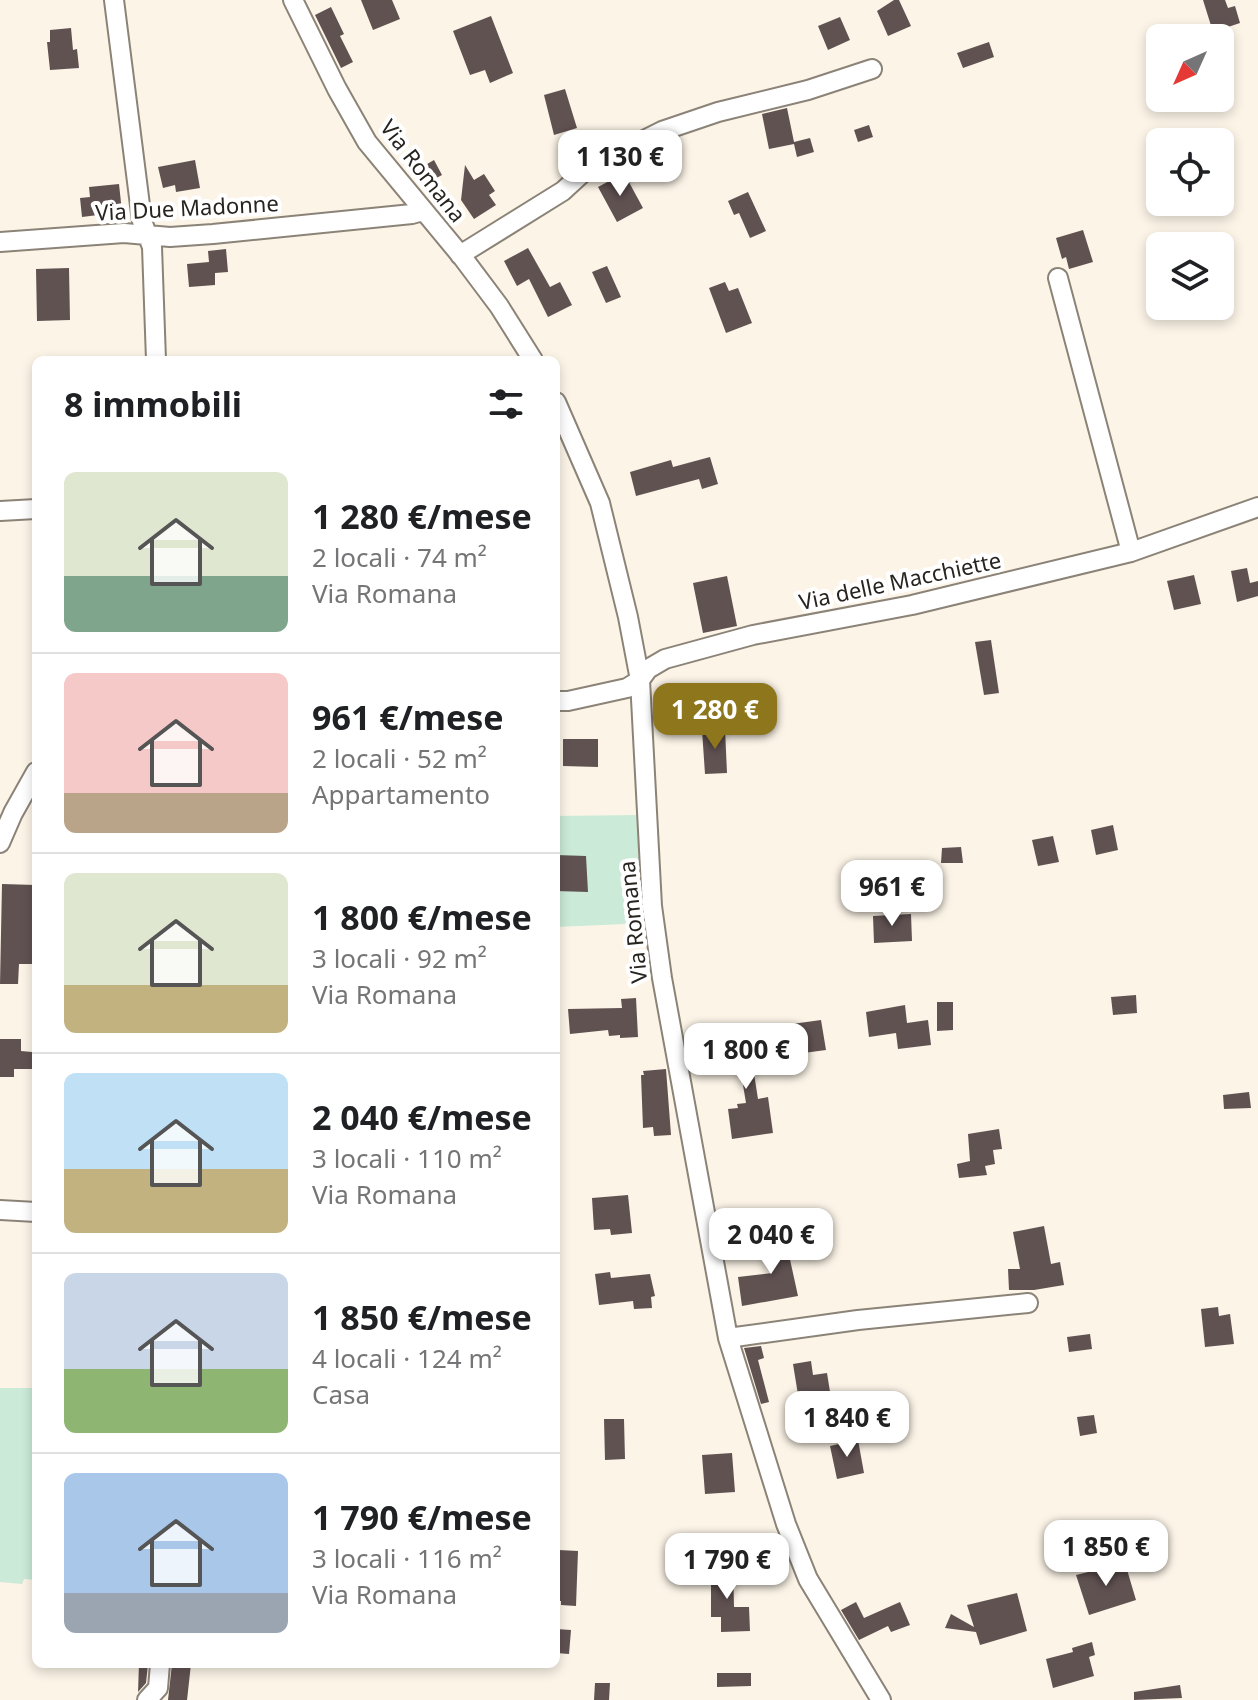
<!DOCTYPE html>
<html lang="it">
<head>
<meta charset="utf-8">
<style>
  :root { --surface:#fff; --page:#f6f6f6; --text:#202124; --muted:#757577; --line:#e0e0e0; --accent:#8d761b }
  body { margin:0; font-family:"Noto Sans",sans-serif; background:var(--page); color:var(--text); height:100vh; display:flex; flex-direction:column; font-size:30px; white-space:nowrap }
  * { box-sizing:border-box; margin:0 }
  p { font-size:26px; color:var(--muted) }
  .icon { flex:none; width:44px; height:44px; fill:none; stroke:currentColor; stroke-width:2; stroke-linecap:round; stroke-linejoin:round }
  .map { position:relative; flex:1; overflow:hidden }
  .side { position:absolute; left:32px; top:356px; width:528px; height:1312px; display:flex; flex-direction:column; background:var(--surface); border-radius:12px; box-shadow:0 4px 12px #0003 }
  .side>* { flex:none }
  .needle { width:52px; rotate:225deg }
  .controls { position:absolute; left:1146px; top:24px; display:grid; gap:16px }
  .controls a { display:grid; place-items:center; width:88px; height:88px; border-radius:12px; background:var(--surface); box-shadow:0 4px 12px #0003; font-size:40px }
  .price { position:absolute; translate:-50% -68px; padding:0 18px; border-radius:16px; background:#fff; color:#222; font-size:26px; line-height:52px; filter:drop-shadow(0 2px 4px #0008) }
  .price::after { content:''; position:absolute; left:50%; top:48px; width:24px; height:18px; margin-left:-12px; background:inherit; clip-path:polygon(0 0,100% 0,50% 100%) }
  .price.current { background:var(--accent); color:#fff }
  ul { padding:0; list-style:none }
  li { display:flex; align-items:center; gap:24px; height:200px; padding:0 32px }
  li+li { border-top:2px solid var(--line) }
  li span { display:grid; place-items:center; flex:none; width:224px; height:160px; border-radius:12px; color:#555 }
  li>.icon { margin-inline-start:auto }
  span .icon { width:96px; height:96px; fill:#fffc; stroke-width:1 }
  li b { font-size:34px }
  h2 { display:flex; justify-content:space-between; align-items:center; height:96px; padding:0 32px; font-size:34px }
  .map>svg:first-child { display:block }
</style>
</head>
<body>
<div class="map">
<svg width="1258" height="1700" viewBox="0 0 1258 1700">
  <rect width="100%" height="100%" fill="#fcf4e7"/>
  <!-- green -->
  <path fill="#cbead7" d="M639,815L647,923L556,927V816Z
    M0,1388H36V1580L24,1579L22,1584L0,1582Z"/>
  <!-- building -->
  <path fill="#615252" d="M361,0H392L400,19L373,30Z
    M894,0H899L911,26L888,36L877,11Z
    M1203,0H1225L1228,8L1235,6L1240,23L1213,32Z
    M331,7L344,34L340,36L353,62L341,68L315,15Z
    M491,16L513,73L490,83L485,70L470,75L453,31Z
    M840,17L850,40L828,50L818,26Z
    M71,28L73,50L77,49L79,68L50,70L47,42H50V30Z
    M989,42L994,57L963,68L957,53Z
    M565,89L577,128L554,135L544,95Z
    M787,108L794,142L810,138L814,152L797,157L794,144L769,149L762,114Z
    M869,125L873,137L858,142L854,130Z
    M195,160L200,188L176,192L175,185L163,188L158,167Z
    M434,160L442,175L429,182L422,167Z
    M465,165L474,180L484,174L495,191L489,195L496,205L474,219L461,200Z
    M624,173L643,208L617,222L598,187Z
    M119,184L122,212L82,217L80,198L90,197L89,187Z
    M748,192L766,231L750,238L739,213L734,215L728,201Z
    M1083,230L1093,262L1069,269L1066,257L1062,259L1056,238Z
    M528,248L550,287L560,282L572,305L548,317L529,279L517,286L504,261Z
    M226,249L228,272L215,273V285L189,287L187,264L209,262L208,251Z
    M607,266L621,297L606,303L592,272Z
    M69,268L70,320L37,321L36,269Z
    M725,282L729,291L738,288L752,323L726,333L709,288Z
    M710,457L718,484L702,489L699,479L636,496L630,472L671,460L673,467Z
    M1247,568L1250,583L1258,581V596L1237,602L1231,571Z
    M1194,575L1201,604L1174,610L1167,581Z
    M727,576L737,626L703,633L693,583Z
    M991,640L999,693L984,695L975,642Z
    M725,729L727,773L705,774L702,730Z
    M563,739H598V767L563,766Z
    M1113,825L1118,850L1096,855L1091,830Z
    M1053,836L1059,862L1038,866L1032,840Z
    M961,847L963,863H941L942,848Z
    M556,855L586,856L588,892L556,891Z
    M2,884L36,885L33,942H36V964H19L18,984H0Z
    M911,914L912,941L874,943L873,916Z
    M1136,995L1137,1013L1113,1015L1111,997Z
    M636,998L638,1037L620,1038V1035L609,1036L608,1030L570,1034L568,1009L622,1008L621,999Z
    M937,1002H953V1030L937,1031Z
    M905,1005L907,1023L928,1020L931,1045L898,1049L896,1033L869,1037L866,1012Z
    M821,1020L826,1050L796,1054V1051L792,1052V1024Z
    M747,1029L758,1099L768,1097L773,1133L732,1139L728,1109L738,1108L737,1104L746,1103L741,1073L730,1075L723,1038L731,1037L730,1032Z
    M0,1039H21V1051L32,1052V1069H14V1077H0Z
    M666,1069L671,1135L654,1136L653,1127L643,1128L641,1075H644L643,1071Z
    M1249,1092L1251,1108L1224,1109L1223,1095Z
    M999,1129L1002,1149L993,1150L995,1164L985,1166L987,1175L959,1178L957,1164L970,1161L968,1134Z
    M628,1195L632,1233L611,1235L610,1229L594,1230L592,1198Z
    M744,1220L748,1249L735,1251L730,1222Z
    M1044,1226L1051,1264L1060,1262L1064,1285L1034,1290H1009L1008,1269H1020L1013,1232Z
    M784,1232L798,1296L742,1306L738,1277L772,1273L766,1235Z
    M610,1272L611,1278L650,1274L655,1296L651,1297L652,1308L634,1309L633,1301L599,1305L595,1274Z
    M1218,1307L1219,1316L1230,1314L1234,1344L1205,1347L1201,1309Z
    M1090,1334L1092,1349L1069,1352L1067,1337Z
    M761,1346L764,1358L758,1360L769,1402L761,1404L744,1348Z
    M811,1361L813,1375L827,1373L832,1404L811,1407L810,1399L799,1401L793,1364Z
    M1094,1415L1097,1433L1080,1436L1077,1417Z
    M604,1419H624L625,1459L605,1460Z
    M858,1440L864,1473L837,1479L830,1446Z
    M732,1453L735,1492L705,1494L702,1455Z
    M559,1550L578,1551L576,1606L561,1605V1601H556Z
    M1125,1563L1136,1600L1089,1615L1076,1575Z
    M733,1565L734,1607H749L750,1631L721,1632V1617H711V1566Z
    M1017,1593L1027,1631L980,1645L976,1632L945,1628L951,1614L974,1627L967,1605Z
    M856,1602L864,1618L900,1602L910,1625L891,1632L888,1626L859,1640L841,1610Z
    M556,1629L571,1630L569,1654L556,1653Z
    M1092,1642L1095,1655L1089,1657L1094,1676L1053,1688L1046,1659L1073,1652L1072,1648Z
    M139,1664H148L146,1683L138,1692Z
    M172,1664H191L187,1700H168Z
    M717,1673H751V1686L717,1687Z
    M595,1683H610L609,1700H594Z
    M1180,1685L1182,1698L1134,1700V1692Z"/>
  <g fill="none" stroke-linecap="round" stroke-linejoin="round">
    <defs>
      <path id="minor" d="M114,0L142,221L152,247L156,360
        M293,0L337,89L367,142L463,258L499,306L533,360
        M0,242L124,233L170,237L213,234L412,214L423,211
        M460,255L563,191L588,168L662,131L718,112L808,90L872,69
        M1058,278L1131,552
        M556,402L600,503L628,617L640,680L652,906L662,978L728,1338L786,1524L808,1579L881,1700
        M0,511L36,509
        M556,701H568L627,688L640,680L648,669L665,659L753,635L912,605L1131,552L1258,507
        M0,843L13,813L36,772
        M0,1210L36,1212
        M728,1338L858,1320L1028,1303
        M147,1700L158,1688L160,1664"/>
    </defs>
    <!-- minor casing -->
    <use href="#minor" stroke="#8b8377" stroke-width="22"/>
    <!-- minor -->
    <use href="#minor" stroke="#fff" stroke-width="18"/>
  </g>
  <g text-anchor="middle" stroke-width="8" stroke-linejoin="round" paint-order="stroke">
    <!-- street labels -->
    <g font-size="22" fill="#27241f" stroke="#fff">
      <text transform="translate(423 171) rotate(52)" y="8">Via Romana</text>
      <text transform="translate(187 208) rotate(-3)" y="8">Via Due Madonne</text>
      <text transform="translate(900 581) rotate(-12)" y="8">Via delle Macchiette</text>
      <text transform="translate(633 922) rotate(-96)" y="8">Via Romana</text>
    </g>
  </g>
</svg>
<div class="controls">
<a><svg class="needle" viewBox="-14 -14 28 28"><path d="M0-13l5 13h-10z" fill="#e53935"/><path d="M0 13l5-13h-10z" fill="#757577"/></svg></a>
<a><svg class="icon" aria-label="locate" viewBox="0 0 24 24"><circle cx="12" cy="12" r="6"/><path d="M12 2v4M12 18v4M2 12h4M18 12h4"/></svg></a>
<a><svg class="icon" aria-label="layers" viewBox="0 0 24 24"><path d="M12 4l9 5-9 5-9-5zM3 14l9 5 9-5"/></svg></a>
</div>
<b class="price" style="left:620px;top:198px">1 130 €</b>
<b class="price current" style="left:715px;top:751px">1 280 €</b>
<b class="price" style="left:892px;top:928px">961 €</b>
<b class="price" style="left:746px;top:1091px">1 800 €</b>
<b class="price" style="left:771px;top:1276px">2 040 €</b>
<b class="price" style="left:847px;top:1459px">1 840 €</b>
<b class="price" style="left:1106px;top:1588px">1 850 €</b>
<b class="price" style="left:727px;top:1601px">1 790 €</b>
<section class="side">
<h2>8 immobili<svg class="icon" aria-label="filters" viewBox="0 0 24 24"><path d="M4 7h16M4 17h16"/><circle cx="9" cy="7" r="2"/><circle cx="15" cy="17" r="2"/></svg></h2>
<ul>
<li><span style="background:linear-gradient(#dfe7d0 65%,#7fa58c 0)"><svg class="icon" aria-label="home" viewBox="0 0 24 24"><path d="M3 11l9-7 9 7M6 9v11h12V9"/></svg></span><div><b>1 280 €/mese</b><p>2 locali · 74 m²</p><p>Via Romana</p></div></li>
<li><span style="background:linear-gradient(#f6c9c9 75%,#b9a48a 0)"><svg class="icon" aria-label="home" viewBox="0 0 24 24"><path d="M3 11l9-7 9 7M6 9v11h12V9"/></svg></span><div><b>961 €/mese</b><p>2 locali · 52 m²</p><p>Appartamento</p></div></li>
<li><span style="background:linear-gradient(#dfe7d0 70%,#c2b280 0)"><svg class="icon" aria-label="home" viewBox="0 0 24 24"><path d="M3 11l9-7 9 7M6 9v11h12V9"/></svg></span><div><b>1 800 €/mese</b><p>3 locali · 92 m²</p><p>Via Romana</p></div></li>
<li><span style="background:linear-gradient(#bfe0f5 60%,#c2b280 0)"><svg class="icon" aria-label="home" viewBox="0 0 24 24"><path d="M3 11l9-7 9 7M6 9v11h12V9"/></svg></span><div><b>2 040 €/mese</b><p>3 locali · 110 m²</p><p>Via Romana</p></div></li>
<li><span style="background:linear-gradient(#c9d6e8 60%,#8fb573 0)"><svg class="icon" aria-label="home" viewBox="0 0 24 24"><path d="M3 11l9-7 9 7M6 9v11h12V9"/></svg></span><div><b>1 850 €/mese</b><p>4 locali · 124 m²</p><p>Casa</p></div></li>
<li><span style="background:linear-gradient(#a9c7e8 75%,#9aa5b1 0)"><svg class="icon" aria-label="home" viewBox="0 0 24 24"><path d="M3 11l9-7 9 7M6 9v11h12V9"/></svg></span><div><b>1 790 €/mese</b><p>3 locali · 116 m²</p><p>Via Romana</p></div></li>
</ul>
</section>
</div>
</body>
</html>
